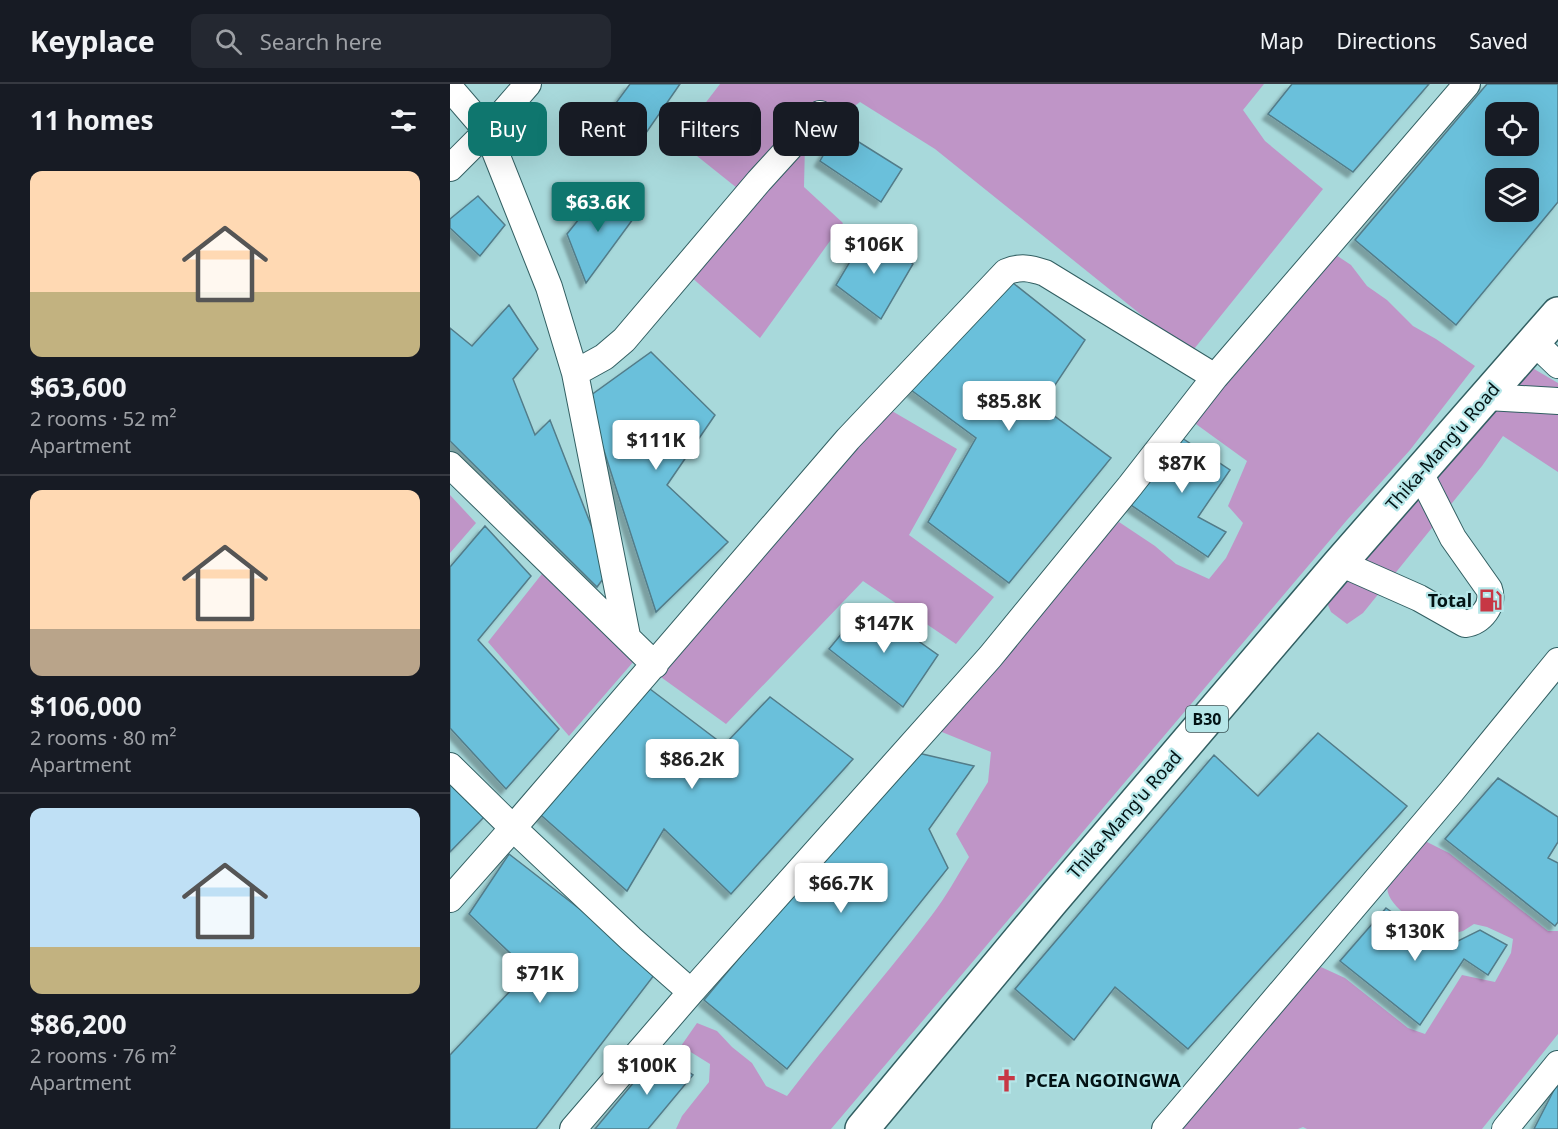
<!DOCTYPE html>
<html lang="en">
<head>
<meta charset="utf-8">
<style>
  :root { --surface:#171b24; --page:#242831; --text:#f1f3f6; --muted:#9ea1a6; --line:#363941; --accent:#0f766e }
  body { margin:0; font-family:"Noto Sans",sans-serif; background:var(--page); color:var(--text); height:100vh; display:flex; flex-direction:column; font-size:22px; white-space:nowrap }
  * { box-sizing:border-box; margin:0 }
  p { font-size:20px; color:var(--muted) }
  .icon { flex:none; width:33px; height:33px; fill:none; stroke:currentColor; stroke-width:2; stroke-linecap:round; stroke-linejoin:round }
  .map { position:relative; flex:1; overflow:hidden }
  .details { display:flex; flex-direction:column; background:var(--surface); width:450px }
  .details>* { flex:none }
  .hud { position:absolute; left:18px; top:18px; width:570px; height:54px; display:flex; gap:12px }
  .tools { position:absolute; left:1035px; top:18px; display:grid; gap:12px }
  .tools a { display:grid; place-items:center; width:54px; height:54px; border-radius:12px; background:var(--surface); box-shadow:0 6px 24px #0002; font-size:30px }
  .price { position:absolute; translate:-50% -51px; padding:0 14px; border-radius:6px; background:#fff; color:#222; font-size:20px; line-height:39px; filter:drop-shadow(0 2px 3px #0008) }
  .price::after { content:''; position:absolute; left:50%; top:36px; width:18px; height:14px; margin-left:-9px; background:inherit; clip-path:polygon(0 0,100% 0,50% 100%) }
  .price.current { background:var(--accent); color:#fff }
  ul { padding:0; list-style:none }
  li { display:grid; align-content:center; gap:12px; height:318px; padding:0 30px }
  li+li { border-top:2px solid var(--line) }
  li span { display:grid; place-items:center; height:186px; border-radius:12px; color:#555 }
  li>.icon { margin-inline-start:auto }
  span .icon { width:108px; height:108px; fill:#fffc; stroke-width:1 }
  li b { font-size:26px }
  h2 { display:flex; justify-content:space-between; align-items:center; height:72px; padding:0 30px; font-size:26px }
  .tag { padding:0 21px; border-radius:12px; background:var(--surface); box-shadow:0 6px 24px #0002; font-size:21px; line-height:54px }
  .tag.current { background:var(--accent); color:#fff }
  header { display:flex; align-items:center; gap:36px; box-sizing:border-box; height:84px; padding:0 30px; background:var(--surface); border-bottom:2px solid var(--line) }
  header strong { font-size:28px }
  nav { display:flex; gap:33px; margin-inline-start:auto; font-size:21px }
  .search { width:420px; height:54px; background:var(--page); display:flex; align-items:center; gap:15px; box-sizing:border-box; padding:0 21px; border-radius:12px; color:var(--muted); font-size:22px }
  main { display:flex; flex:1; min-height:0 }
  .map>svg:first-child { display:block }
</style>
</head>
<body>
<header>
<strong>Keyplace</strong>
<div class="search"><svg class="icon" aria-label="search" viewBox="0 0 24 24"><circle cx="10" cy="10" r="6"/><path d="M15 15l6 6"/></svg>Search here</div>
<nav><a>Map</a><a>Directions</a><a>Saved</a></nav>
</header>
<main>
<section class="details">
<h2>11 homes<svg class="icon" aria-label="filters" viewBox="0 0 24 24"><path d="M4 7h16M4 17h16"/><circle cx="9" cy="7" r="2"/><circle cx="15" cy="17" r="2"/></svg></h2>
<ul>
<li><span style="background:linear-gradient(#ffd9b3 65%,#c2b280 0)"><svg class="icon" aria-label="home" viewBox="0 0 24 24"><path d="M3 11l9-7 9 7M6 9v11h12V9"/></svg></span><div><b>$63,600</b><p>2 rooms · 52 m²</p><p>Apartment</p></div></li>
<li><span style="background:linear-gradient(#ffd9b3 75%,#b9a48a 0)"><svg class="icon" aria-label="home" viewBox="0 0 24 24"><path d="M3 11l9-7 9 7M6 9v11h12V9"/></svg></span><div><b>$106,000</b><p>2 rooms · 80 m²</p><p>Apartment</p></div></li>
<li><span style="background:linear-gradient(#bfe0f5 75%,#c2b280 0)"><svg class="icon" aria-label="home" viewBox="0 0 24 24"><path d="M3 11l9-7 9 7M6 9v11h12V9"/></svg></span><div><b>$86,200</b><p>2 rooms · 76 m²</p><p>Apartment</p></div></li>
</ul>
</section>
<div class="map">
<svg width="1108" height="1045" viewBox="0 0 1108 1045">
  <defs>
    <filter id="shadow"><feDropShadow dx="-5.5" dy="5.5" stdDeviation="1.5" flood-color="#0004"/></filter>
  </defs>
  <rect width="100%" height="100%" fill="#a8d9db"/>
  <!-- green -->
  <path fill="#bf95c7" d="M270,0H814L793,26L815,57L873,105L740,270L485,65L410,18L355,59L354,103L393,139L310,254L231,184L297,112L227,56Z
    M886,171L901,181L917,202L937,216L963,242L986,255L1025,282L960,366L897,436L381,1045H226L232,1032L259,998L260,980L231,962L247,939L267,947L282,963L302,979L316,1002L337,1012C384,950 435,893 482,831C496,813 507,792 519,773L506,750L538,698L541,668L487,646L627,478L669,438L705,462L726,480L759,495L776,474L793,439L778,422L797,377L739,335Z
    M1079,282L1108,299V388L1053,352L1032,382L913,529L897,540L881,528L874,512Z
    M430,320L507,365L459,451L544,513L506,560L413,497L276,640L208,591Z
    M0,411L26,439L0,469Z
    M99,481L191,569L119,652L38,558Z
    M971,755L999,769L1098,847H1108V950L1032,1045H857L853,1043L848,1045H724L855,895L871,883L895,894L958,944L975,950L1012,891L1045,898L1061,869L1063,855L1037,843L1024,840L1013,847L989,853C974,843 928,819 939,797C947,782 961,768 971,755Z"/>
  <!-- building -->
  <path fill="#6bc0db" stroke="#527c89" stroke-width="1.5" fill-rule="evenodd" filter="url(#shadow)" d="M180,0H230L196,49L163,23Z
    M842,0H979L903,88L818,30Z
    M1037,0H1108V118L1006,241L905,156ZM1046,28H1078V62H1046ZM1046,94H1078V128H1046Z
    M388,45L452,85L431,118L370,77Z
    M153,105L183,135L136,199L117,150Z
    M28,112L55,141L30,172L0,144V135Z
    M417,149L463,180L431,235L386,201Z
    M558,195L635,256L591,322L661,374L559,499L478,438L526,354L461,306Z
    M59,221L88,265L63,295L85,351L100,336L159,487L147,503L0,357V244L22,262Z
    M201,268L265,331L217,401L278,458L206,528L137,314Z
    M726,350L780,386L748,433L776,448L758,473L675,417Z
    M35,442L81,492L28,556L109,645L56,705L0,644V483Z
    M416,520L488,571L453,623L379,565Z
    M200,605L274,661L320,613L403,675L281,810L214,745L177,807L84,725Z
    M868,649L957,722L738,965L665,903L624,956L565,905L764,671L808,712Z
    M468,669L524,682L479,745L498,784L337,985L254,916L417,721Z
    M0,694L36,731L0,768Z
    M1048,694L1108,733V758L1098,774L1108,779V838L1105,842L995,755Z
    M59,770L208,886L86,1045H0V971L79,887L19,830Z
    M936,824L994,864L1030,846L1057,861L1038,891L1014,875L970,941L890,877Z
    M209,968L243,991L198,1045H145Z
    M1108,998V1045H1084Z"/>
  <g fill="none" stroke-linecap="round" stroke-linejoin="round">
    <defs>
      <path id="minor" d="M78,0L37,47L99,203L125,289L177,552
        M0,4L37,47L0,84
        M1084,258L1108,281
        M125,289L154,273L174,256L309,97L370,30
        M1037,313L1108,317
        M0,381L205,581
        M890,479L969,514L1015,540C1031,538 1045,521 1039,505L1003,454L970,389
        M0,682L63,744L398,355L556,188C570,182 580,184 595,189L765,293
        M0,815L63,744L181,855L241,908L540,573L680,402L765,293L1017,0
        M123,1045L241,908
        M715,1045L1001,708L1108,577
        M1055,1045L1108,980"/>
      <path id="highway" d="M412,1045L601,818L890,479L1108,230"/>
    </defs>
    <!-- minor casing -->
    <use href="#minor" stroke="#325f62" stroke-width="28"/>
    <!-- highway casing -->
    <use href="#highway" stroke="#325f62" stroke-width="36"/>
    <!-- minor -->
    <use href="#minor" stroke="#fff" stroke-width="26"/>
    <!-- highway -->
    <use href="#highway" stroke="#fff" stroke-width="33"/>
  </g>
  <!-- icons -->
  <defs>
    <symbol id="fuel-bare" viewBox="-9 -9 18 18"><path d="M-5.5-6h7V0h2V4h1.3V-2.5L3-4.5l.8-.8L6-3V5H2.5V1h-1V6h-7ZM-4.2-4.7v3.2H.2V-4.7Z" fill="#c73744" stroke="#b5e6e8" stroke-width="2.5" paint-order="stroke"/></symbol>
    <symbol id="church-bare" viewBox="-9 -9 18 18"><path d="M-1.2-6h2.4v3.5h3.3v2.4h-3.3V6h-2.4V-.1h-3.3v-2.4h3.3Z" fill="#c73744" stroke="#b5e6e8" stroke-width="2.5" paint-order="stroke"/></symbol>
  </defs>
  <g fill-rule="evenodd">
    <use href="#fuel-bare" x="1024" y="500" width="33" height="33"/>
    <use href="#church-bare" x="540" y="980" width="33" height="33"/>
  </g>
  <g text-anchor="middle" stroke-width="4.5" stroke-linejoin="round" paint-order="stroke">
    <!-- shield labels -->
    <rect fill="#b5e6e8" stroke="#385254" stroke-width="1.5" x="736" y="622" width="42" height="26" rx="4.5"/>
    <g font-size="16" font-weight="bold" fill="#021214">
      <text x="757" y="641">B30</text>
    </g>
    <!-- street labels -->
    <g font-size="18" fill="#021214" stroke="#b5e6e8">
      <text transform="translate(993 363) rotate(-49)" y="6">Thika-Mang'u Road</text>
      <text transform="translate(675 731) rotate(-49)" y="6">Thika-Mang'u Road</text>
    </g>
    <!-- poi labels -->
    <g font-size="18" font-weight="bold" fill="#021214" stroke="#b5e6e8" text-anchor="end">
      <text x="1022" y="523">Total</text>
      <text x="575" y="1003" text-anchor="start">PCEA NGOINGWA</text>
    </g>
  </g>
</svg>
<div class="tools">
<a><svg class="icon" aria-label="locate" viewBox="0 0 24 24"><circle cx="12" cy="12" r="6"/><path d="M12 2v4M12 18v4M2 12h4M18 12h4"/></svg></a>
<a><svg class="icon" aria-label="layers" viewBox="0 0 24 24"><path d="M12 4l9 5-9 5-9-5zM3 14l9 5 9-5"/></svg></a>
</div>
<b class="price current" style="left:148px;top:149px">$63.6K</b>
<b class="price" style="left:424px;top:191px">$106K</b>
<b class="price" style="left:559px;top:348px">$85.8K</b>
<b class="price" style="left:206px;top:387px">$111K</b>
<b class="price" style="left:732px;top:410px">$87K</b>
<b class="price" style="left:434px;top:570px">$147K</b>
<b class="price" style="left:242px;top:706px">$86.2K</b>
<b class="price" style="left:391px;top:830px">$66.7K</b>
<b class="price" style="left:965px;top:878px">$130K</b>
<b class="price" style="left:90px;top:920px">$71K</b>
<b class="price" style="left:197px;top:1012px">$100K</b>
<div class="hud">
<a class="tag current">Buy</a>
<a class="tag">Rent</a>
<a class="tag">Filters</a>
<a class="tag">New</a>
</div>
</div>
</main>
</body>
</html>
